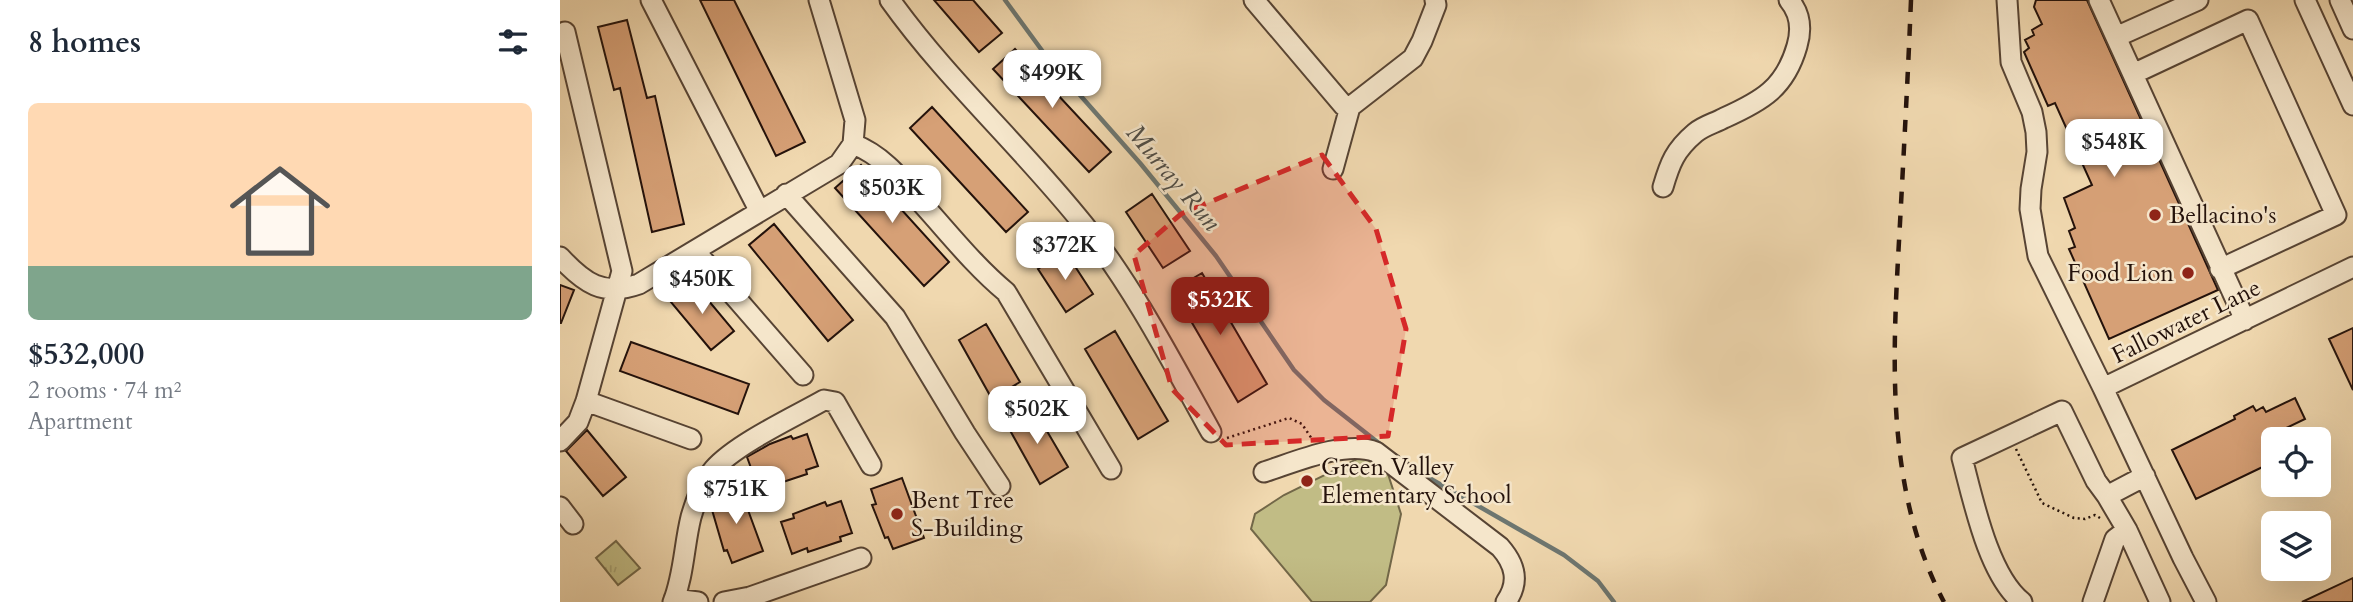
<!DOCTYPE html>
<html lang="en">
<head>
<meta charset="utf-8">
<style>
  :root { --surface:#fff; --page:#f2f2f3; --text:#1f2937; --muted:#747a83; --accent:#8f2418 }
  body { margin:0; font-family:Cardo,serif; background:var(--page); color:var(--text); height:100vh; display:flex; flex-direction:column; font-size:26px; white-space:nowrap }
  * { box-sizing:border-box; margin:0 }
  p { font-size:23px; color:var(--muted) }
  .icon { flex:none; width:38px; height:38px; fill:none; stroke:currentColor; stroke-width:2; stroke-linecap:round; stroke-linejoin:round }
  .map { position:relative; flex:1; overflow:hidden }
  .sheet { display:flex; flex-direction:column; background:var(--surface); width:560px }
  .sheet>* { flex:none }
  .controls { position:absolute; left:1701px; top:427px; display:grid; gap:14px }
  .controls a { display:grid; place-items:center; width:70px; height:70px; border-radius:10px; background:var(--surface); box-shadow:0 7px 28px #0002; font-size:35px }
  .price { position:absolute; translate:-50% -60px; padding:0 16px; border-radius:14px; background:#fff; color:#222; font-size:23px; line-height:46px; filter:drop-shadow(0 2px 4px #0008) }
  .price::after { content:''; position:absolute; left:50%; top:42px; width:21px; height:16px; margin-left:-10px; background:inherit; clip-path:polygon(0 0,100% 0,50% 100%) }
  .price.active { background:var(--accent); color:#fff }
  ul { padding:0; list-style:none }
  li { display:grid; align-content:center; gap:14px; height:371px; padding:0 28px }
  li span { display:grid; place-items:center; height:217px; border-radius:10px; color:#555 }
  li>.icon { margin-inline-start:auto }
  span .icon { width:126px; height:126px; fill:#fffc; stroke-width:1 }
  li b { font-size:30px }
  h2 { display:flex; justify-content:space-between; align-items:center; height:84px; padding:0 28px; font-size:30px }
  main { display:flex; flex:1; min-height:0 }
  .map>svg:first-child { display:block }
</style>
</head>
<body>
<main>
<section class="sheet">
<h2>8 homes<svg class="icon" aria-label="filters" viewBox="0 0 24 24"><path d="M4 7h16M4 17h16"/><circle cx="9" cy="7" r="2"/><circle cx="15" cy="17" r="2"/></svg></h2>
<ul>
<li><span style="background:linear-gradient(#ffd9b3 75%,#7fa58c 0)"><svg class="icon" aria-label="home" viewBox="0 0 24 24"><path d="M3 11l9-7 9 7M6 9v11h12V9"/></svg></span><div><b>$532,000</b><p>2 rooms · 74 m²</p><p>Apartment</p></div></li>
</ul>
</section>
<div class="map">
<svg width="1793" height="602" viewBox="0 0 1793 602">
  <defs>
    <pattern id="park-tufts" width="24" height="20" patternUnits="userSpaceOnUse" patternTransform="scale(1.75)"><rect width="24" height="20" fill="#c1bc85"/><path d="M3 7l-1-3M5 7V3M7 7l1-3M15 17l-1-3M17 17v-4M19 17l1-3" fill="none" stroke="#a6a172"/></pattern>
  </defs>
  <rect width="100%" height="100%" fill="#f0d8af"/>
  <filter id="stains"><feTurbulence type="fractalNoise" baseFrequency=".00286" numOctaves="4"/><feColorMatrix values="0 0 0 0 .2 0 0 0 0 .09 0 0 0 0 .02 0 0 0 .5 -.17"/></filter>
  <radialGradient id="worn" r=".72"><stop offset=".6" stop-color="#630" stop-opacity="0"/><stop offset="1" stop-color="#630" stop-opacity=".3"/></radialGradient>
  <!-- park -->
  <path fill="url(#park-tufts)" stroke="#726748" stroke-width="2" d="M56,541L80,568L58,585L36,558Z"/>
  <!-- pitch -->
  <path fill="#c1bc85" stroke="#726748" stroke-width="2" d="M801,457L826,468L841,514L826,585L810,602H752L691,529L695,514L724,495Z"/>
  <g fill="none" stroke-linecap="round" stroke-linejoin="round">
    <!-- stream -->
    <path stroke="#6d7670" stroke-width="4.5" d="M445,0L489,60L580,163L656,256L734,370L764,400L820,444
      M835,455L864,475L1004,555L1038,581L1054,602"/>
  </g>
  <!-- building -->
  <path fill="#d6a076" stroke="#24120b" stroke-width="2" d="M140,0H174L245,142L216,156Z
    M374,0H413L442,33L419,52Z
    M1476,0H1527L1658,290L1549,339L1509,249L1515,247L1509,231L1515,228L1504,198L1532,185L1495,103L1488,106L1464,52L1469,48L1465,40L1474,35L1472,30L1482,24L1474,7Z
    M67,20L87,98L95,96L124,224L92,232L60,88L54,90L38,27Z
    M455,49L551,152L529,172L433,69Z
    M372,107L468,212L446,232L350,128Z
    M301,165L389,262L364,286L275,188Z
    M592,194L630,251L603,268L566,212Z
    M214,224L293,320L268,341L189,245Z
    M505,251L533,294L506,312L478,269Z
    M642,273L707,384L678,402L613,290Z
    M133,282L174,331L151,350L110,301Z
    M0,285L14,290L1,323H0Z
    M426,324L460,382L432,399L399,340Z
    M1793,328V390L1769,339Z
    M555,331L608,421L578,439L525,349Z
    M71,342L189,384L178,414L60,371Z
    M1735,398L1745,419L1716,433L1719,439H1713V462L1636,499L1612,450L1675,419L1674,416L1693,406L1696,411L1703,407L1706,412Z
    M474,409L508,467L480,484L447,425Z
    M27,430L66,477L43,496L6,451Z
    M247,434L258,466L246,470L247,474L214,485L213,482L198,487L187,457L210,444L231,436L233,439Z
    M342,478L364,538L333,549L328,537L325,538L316,515L312,505L316,504L311,489Z
    M184,490L192,509L188,510L203,551L172,563L167,550L164,551L150,503Z
    M281,501L292,533L280,537L281,541L248,552L247,548L232,554L221,522L234,518L233,514L265,502L267,506Z
    M1793,578V602H1742Z"/>
  <g fill="none" stroke-linecap="round" stroke-linejoin="round">
    <defs>
      <path id="minor" d="M91,0L199,210
        M330,0C388,81 462,147 524,225C574,288 612,362 651,432
        M694,0L784,106L790,107L853,58L862,41L876,5L875,0
        M1447,0L1451,62L1472,112L1476,132L1477,152L1471,189L1470,209L1478,256L1543,388
        M1539,0L1685,320
        M1745,0L1793,105
        M1780,0L1793,29
        M1556,37L1638,0
        M1573,74L1688,20L1776,215L1660,269
        M293,144C325,156 344,183 366,208C392,237 416,267 446,292L551,469
        M773,169L790,107
        M1103,187C1110,163 1115,150 1135,133C1143,126 1155,123 1164,118C1202,101 1225,88 1237,46C1242,29 1240,13 1229,0
        M226,194L335,317L405,433L440,486
        M135,251L243,375
        M0,257C24,283 43,297 79,284L279,164L293,144L295,120L259,0
        M26,401L131,439
        M0,441L18,422L26,401L62,271L5,32
        M704,472C735,462 785,440 816,452L940,547C955,564 960,582 946,602
        M1585,476L1547,496L1567,530L1600,602
        M0,507L13,524
        M114,599L138,602
        M113,602C124,575 124,545 131,517C136,500 142,483 154,469C176,444 234,417 264,400L275,402L311,465
        M164,602L190,597L301,558
        M1462,602C1428,575 1413,499 1402,458L1502,411L1536,481L1547,496
        M1533,602L1555,539L1567,530
        M1646,602L1623,558L1543,388L1793,267"/>
    </defs>
    <!-- minor casing -->
    <use href="#minor" stroke="#574434" stroke-width="23"/>
    <!-- path -->
    <path stroke="#24120b" stroke-width="2.5" stroke-dasharray="2 3.5" stroke-linecap="butt" d="M667,438L729,418L742,424L752,439
      M1456,449L1482,503L1514,518L1525,519L1535,515L1540,518"/>
    <!-- minor -->
    <use href="#minor" stroke="#f5e6cb" stroke-width="19"/>
    <!-- rail -->
    <path stroke="#24120b" stroke-width="4.5" stroke-dasharray="12 12" stroke-linecap="butt" d="M1351,0C1348,74 1344,148 1340,223C1333,350 1323,486 1384,602"/>
  </g>
  <!-- marked area -->
  <path fill="#d62828" fill-opacity="0.2" stroke="#d62828" stroke-width="5" stroke-dasharray="14 9" stroke-linejoin="round" d="M762,155L816,229L846,329L828,436L666,445L612,389L574,255L621,214Z"/>
  <!-- markers -->
  <g fill="#8f2418" stroke="#f5e6cb" stroke-width="2.5">
    <circle cx="1595" cy="215" r="7"/>
    <circle cx="1628" cy="273" r="7"/>
    <circle cx="747" cy="481" r="7"/>
    <circle cx="337" cy="514" r="7"/>
  </g>
  <g text-anchor="middle" stroke-width="5" stroke-linejoin="round" paint-order="stroke">
    <!-- poi labels -->
    <g font-size="24" fill="#24120b" stroke="#f5e6cb" text-anchor="start">
      <text x="1609" y="223">Bellacino's</text>
      <text x="1614" y="281" text-anchor="end">Food Lion</text>
      <text x="761" y="475">Green Valley<tspan x="761" dy="28">Elementary School</tspan></text>
      <text x="351" y="508">Bent Tree<tspan x="351" dy="28">S-Building</tspan></text>
    </g>
    <!-- street labels -->
    <g font-size="24" fill="#24120b" stroke="#f5e6cb">
      <text transform="translate(1626 321) rotate(-26)" y="8">Fallowater Lane</text>
    </g>
    <!-- water labels -->
    <g font-size="26" font-style="italic" fill="#4e4c46" stroke="#f5e6cb">
      <text transform="translate(614 177) rotate(50)" y="9">Murray Run</text>
    </g>
  </g>
  <rect width="100%" height="100%" filter="url(#stains)"/>
  <rect width="100%" height="100%" fill="url(#worn)"/>
</svg>
<div class="controls">
<a><svg class="icon" aria-label="locate" viewBox="0 0 24 24"><circle cx="12" cy="12" r="6"/><path d="M12 2v4M12 18v4M2 12h4M18 12h4"/></svg></a>
<a><svg class="icon" aria-label="layers" viewBox="0 0 24 24"><path d="M12 4l9 5-9 5-9-5zM3 14l9 5 9-5"/></svg></a>
</div>
<b class="price" style="left:492px;top:110px">$499K</b>
<b class="price" style="left:1554px;top:179px">$548K</b>
<b class="price" style="left:332px;top:225px">$503K</b>
<b class="price" style="left:505px;top:282px">$372K</b>
<b class="price" style="left:142px;top:316px">$450K</b>
<b class="price active" style="left:660px;top:337px">$532K</b>
<b class="price" style="left:477px;top:446px">$502K</b>
<b class="price" style="left:176px;top:526px">$751K</b>
</div>
</main>
</body>
</html>
